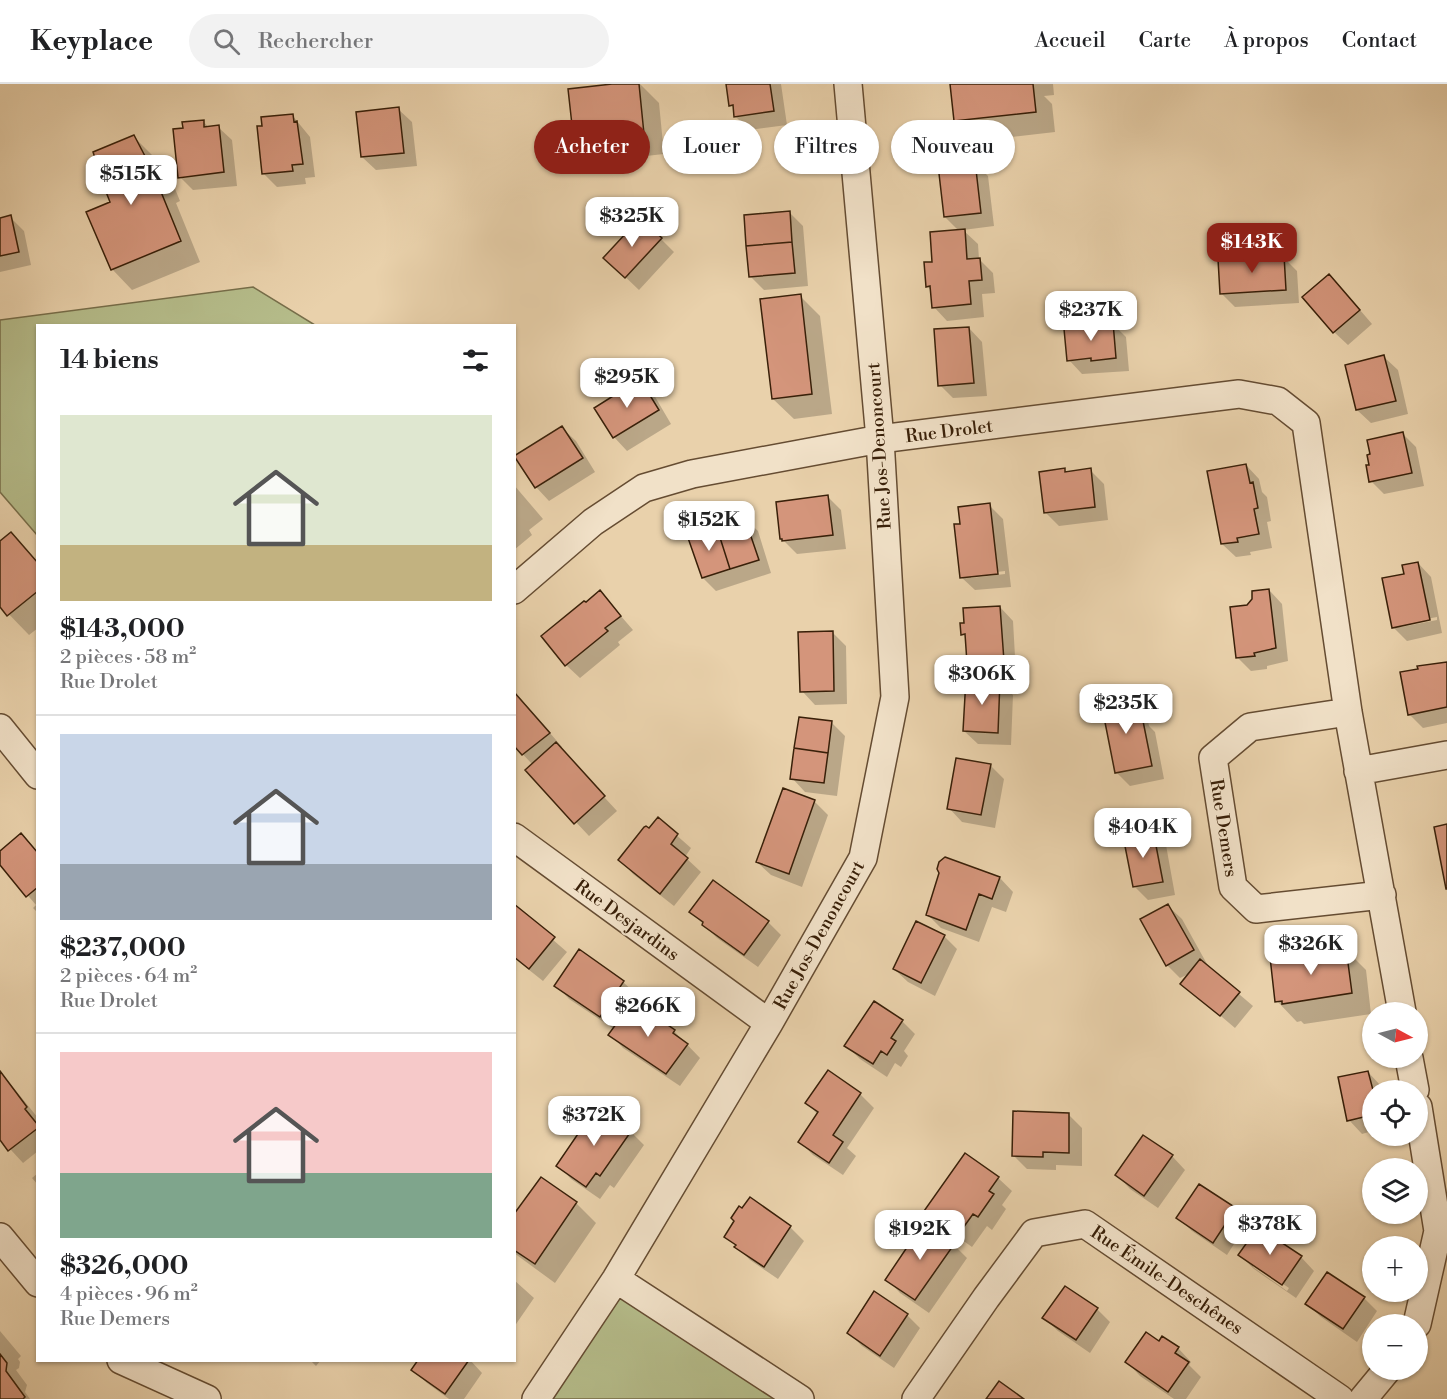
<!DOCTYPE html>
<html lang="fr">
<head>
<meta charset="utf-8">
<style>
  :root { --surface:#fff; --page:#f2f2f2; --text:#202124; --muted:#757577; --line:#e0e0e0; --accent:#8f2418 }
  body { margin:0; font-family:"Libre Bodoni",serif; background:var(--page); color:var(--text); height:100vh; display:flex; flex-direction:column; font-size:22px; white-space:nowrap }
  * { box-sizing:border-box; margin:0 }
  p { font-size:20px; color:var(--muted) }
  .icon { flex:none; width:33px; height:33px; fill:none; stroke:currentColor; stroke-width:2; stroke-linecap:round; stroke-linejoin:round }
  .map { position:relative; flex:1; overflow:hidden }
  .panel { position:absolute; left:36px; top:240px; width:480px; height:1038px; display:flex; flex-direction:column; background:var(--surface); border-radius:0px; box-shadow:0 2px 4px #0004 }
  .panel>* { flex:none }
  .top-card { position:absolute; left:534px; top:36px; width:570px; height:54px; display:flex; gap:12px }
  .needle { width:39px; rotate:97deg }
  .controls { position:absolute; left:1362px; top:918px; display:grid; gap:12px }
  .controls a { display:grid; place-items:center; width:66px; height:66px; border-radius:50%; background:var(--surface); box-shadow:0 2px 4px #0004; font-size:30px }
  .price { position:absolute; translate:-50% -51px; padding:0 14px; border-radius:12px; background:#fff; color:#222; font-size:20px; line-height:39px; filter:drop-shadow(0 2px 3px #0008) }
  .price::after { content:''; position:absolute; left:50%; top:36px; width:18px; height:14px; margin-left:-9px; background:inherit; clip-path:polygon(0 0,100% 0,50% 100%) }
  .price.on { background:var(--accent); color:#fff }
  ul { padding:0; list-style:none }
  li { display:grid; align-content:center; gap:12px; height:318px; padding:0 24px }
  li+li { border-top:2px solid var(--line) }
  li span { display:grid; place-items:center; height:186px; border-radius:0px; color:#555 }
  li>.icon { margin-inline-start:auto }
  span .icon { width:108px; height:108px; fill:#fffc; stroke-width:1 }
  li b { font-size:26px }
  h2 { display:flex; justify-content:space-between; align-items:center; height:72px; padding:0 24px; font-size:26px }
  .tag { padding:0 21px; border-radius:27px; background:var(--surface); box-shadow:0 2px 4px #0004; font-size:21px; line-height:54px }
  .tag.on { background:var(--accent); color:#fff }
  header { display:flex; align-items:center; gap:36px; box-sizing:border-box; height:84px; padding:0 30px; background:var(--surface); border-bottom:2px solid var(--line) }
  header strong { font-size:28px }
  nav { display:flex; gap:33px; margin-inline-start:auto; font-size:21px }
  .search { width:420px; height:54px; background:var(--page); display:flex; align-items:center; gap:15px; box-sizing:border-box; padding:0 21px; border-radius:33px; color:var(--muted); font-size:22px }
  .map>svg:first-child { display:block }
</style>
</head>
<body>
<header>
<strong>Keyplace</strong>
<div class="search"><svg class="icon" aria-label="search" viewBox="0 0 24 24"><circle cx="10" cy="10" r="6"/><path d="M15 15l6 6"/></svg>Rechercher</div>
<nav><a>Accueil</a><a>Carte</a><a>À propos</a><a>Contact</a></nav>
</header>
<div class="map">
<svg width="1447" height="1315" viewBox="0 0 1447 1315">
  <rect width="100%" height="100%" fill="#e9d1ab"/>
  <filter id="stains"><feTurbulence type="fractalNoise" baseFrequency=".00333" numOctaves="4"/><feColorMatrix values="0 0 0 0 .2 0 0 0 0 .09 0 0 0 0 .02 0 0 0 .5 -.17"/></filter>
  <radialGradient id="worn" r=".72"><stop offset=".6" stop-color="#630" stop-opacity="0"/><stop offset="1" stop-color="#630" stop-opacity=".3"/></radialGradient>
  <!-- green -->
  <path fill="#b5bc8a" stroke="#776e4a" stroke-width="1.5" d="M253,203L315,241L38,242L37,451L0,408V236Z
    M616,1195L800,1315H534Z"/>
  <!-- shadow -->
  <path fill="#0003" fill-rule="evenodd" d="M627,0H640L659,19L664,70L637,73L624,60H620L621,67L594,70L574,49Z
    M728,0H781L787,41L749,46L735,32V25L731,21Z
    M951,0H1053L1054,11L1044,12L1052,20L1055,48L975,57L955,36Z
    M398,25L412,38L417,82L376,86L362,73Z
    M292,31L310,53L315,93L305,94L306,100L277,103L264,90Z
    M203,37L209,44L218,43L232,56L237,102L193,106L180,93L185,45Z
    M134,53L154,73L159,83L171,95L180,117L176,119L200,178L132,206L112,185V119L99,80Z
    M975,79L988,92L994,142L963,146L978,160L979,175L993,189L995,209L982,210L984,233L947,237L934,223L932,207L927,202L934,179L959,147L945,133Z
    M790,129L803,142L808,202L764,206L750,192Z
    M10,133L24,147L31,181L0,188V135Z
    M661,155L674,168L639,206L619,187Z
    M1283,173L1297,187L1299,219L1235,223L1221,209Z
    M1342,205L1372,240L1348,261L1334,248Z
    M800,212L820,232L832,330L794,335L773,315Z
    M1112,239L1126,253L1129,287L1082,290L1069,276Z
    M969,244L982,258L987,312L953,314L940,301Z
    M1384,273L1398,286L1408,330L1371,339L1357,326Z
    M640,297L654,311L671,340L627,367L614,353Z
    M562,344L576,357L595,388L549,417L536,403Z
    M1403,350L1416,363L1424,402L1384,410L1371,397L1370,382Z
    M1246,381L1259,395L1262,408L1267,413L1271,437L1267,438L1272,464L1250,468L1251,471L1236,473L1222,460Z
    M1064,386L1067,389L1090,386L1104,400L1108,436L1059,442L1045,428Z
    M514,401L543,435L529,446L532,451L514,466Z
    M828,413L841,426L846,465L797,470L781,454Z
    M989,421L1003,435L1011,503L975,506L961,493L962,441ZM1005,487V490L971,494V491Z
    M744,434L758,447L771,489L716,507L703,494Z
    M11,450L38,478V544L29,551L0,521V459Z
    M1418,479L1431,493L1442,549L1407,557L1393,543L1406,491ZM1437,533V536L1401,543V540Z
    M1269,506L1282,520L1288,577L1267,582V585L1251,587L1237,573L1247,523Z
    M600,508L633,546L618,558L620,561L580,594L566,581L586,520Z
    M1000,523L1013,537L1016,590L982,592L968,578L967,554L963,550Z
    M832,548L846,562L847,620L815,621L802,607Z
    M1447,580V639L1423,644L1409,630L1420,586Z
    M999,598L1013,611L1011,661L978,660L964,647Z
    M514,607L562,663L560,665L617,727L589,752L527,686L533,681L514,661Z
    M1132,613L1146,627L1149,642L1155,648L1164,695L1130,702L1117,689Z
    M832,639L845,652L837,712L805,708L792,694Z
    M990,681L1004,695L995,744L962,738L949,724Z
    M814,717L828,731L802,803L771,791L757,778Z
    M658,735L691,764L685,773L701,788L674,822L633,790L620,776Z
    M1152,747L1166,761L1175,811L1148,816L1135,803Z
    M21,751L38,768V829L33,824L36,821L0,779V769Z
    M945,774L1000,794L1013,808L1006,828L992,823L979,858L941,844L928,831Z
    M514,822L567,868L543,897L514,874Z
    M1168,822L1182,835L1207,880L1205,881L1253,922L1235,944L1182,899L1191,889L1180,894L1167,881Z
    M691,828L768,838L781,851L758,883L717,854Z
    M944,852L957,865L935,912L908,898L894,885Z
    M1345,865L1366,886L1371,930L1304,940L1301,937L1297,938L1277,917Z
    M623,898L637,911L632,918L674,947L700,974L680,1002L623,964L610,950L614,945L569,915L556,901Z
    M902,937L915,950L904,967L908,972L901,983L895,979L887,993L860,975L846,961Z
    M0,987L38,1034V1067L23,1079L0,1054Z
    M828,988L860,1010L874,1024L847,1064L856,1072L843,1091L813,1071L800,1058L818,1031L807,1019Z
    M1368,988L1381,1002L1382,1006H1372V1047L1362,1050L1349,1036Z
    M598,1024L631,1048L644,1061L614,1104L610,1101L600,1115L571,1095L558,1081Z
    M1069,1031L1082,1044V1082L1056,1081V1086L1027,1085L1013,1071Z
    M965,1071L998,1094L1012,1107L1002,1121L1006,1125L992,1146L987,1142L972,1163L940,1140L926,1127Z
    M1172,1072L1185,1086L1158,1124L1130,1105L1117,1091Z
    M38,1089V1101L32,1094Z
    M750,1115L790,1143L804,1157L778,1195L750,1176L726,1152Z
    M576,1119L596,1139L555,1199L514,1169V1133Z
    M1235,1125L1248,1138L1227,1171L1192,1147L1178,1134Z
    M954,1161L967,1174L929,1229L900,1209L887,1195Z
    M1240,1171L1301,1173L1314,1187L1296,1214L1254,1185ZM1253,1180L1289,1204L1287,1207L1253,1183Z
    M514,1196L534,1214L514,1243Z
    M1364,1214L1377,1227L1357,1258L1321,1233L1307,1220Z
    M1097,1225L1110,1238L1090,1269L1058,1247L1044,1234Z
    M907,1231L920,1244L894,1284L862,1262L849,1249Z
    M0,1247L21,1272L18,1275L20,1278L19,1284L16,1286L27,1301L25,1308L30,1315H0Z
    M1159,1259L1178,1264L1191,1278L1189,1281L1201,1293L1186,1315H1174L1140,1292L1127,1278Z
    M310,1276H321L316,1282Z
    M420,1276H470L482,1289L464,1315H449L427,1299L413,1286Z"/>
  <!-- building -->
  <path fill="#d4957b" stroke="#392009" stroke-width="1.5" d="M612,0H639L644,50L615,53L614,39L600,40L601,47L573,50L568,5Z
    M726,0H770L774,27L734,33L733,21L729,22Z
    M950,0H1033L1036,28L954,37Z
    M399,23L404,69L361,73L356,28Z
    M293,30L294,38L297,37L303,80L292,81L293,87L262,90L257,42H262L261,33Z
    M204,36V43L219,41L224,88L178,94L173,45L183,44L182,38Z
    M134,51L146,74L151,73L161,97L157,98L181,157L111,186L86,128L110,118L95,80H97L93,68Z
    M975,77L981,129L944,133L938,81Z
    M790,127L792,158L746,162L744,131Z
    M11,131L19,168L0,172V134Z
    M640,134L662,154L625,194L603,174Z
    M965,145L967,175L980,174L982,196L969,197L971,220L932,224L930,202L926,203L924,178H932L930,148Z
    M792,158L795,189L749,193L746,162Z
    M1284,171L1286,206L1220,210L1218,175Z
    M1329,190L1360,226L1333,249L1302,213Z
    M801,210L812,310L772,315L760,215Z
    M1113,238L1116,274L1091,277V274L1067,277L1064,245Z
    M969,243L974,299L938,302L934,245Z
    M1384,271L1396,317L1356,326L1345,281Z
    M640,295L659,326L613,354L594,324Z
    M562,342L583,374L535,404L514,372Z
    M1403,348L1412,389L1369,398L1366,381H1369L1367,371L1370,370L1367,356Z
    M1246,380L1250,399L1253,398L1258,424L1254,425L1259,450L1237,454L1238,458L1221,460L1207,387Z
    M1065,384V388L1091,384L1095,423L1044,429L1039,388Z
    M828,411L833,451L782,457V455H780L776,418Z
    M990,419L998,490L960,494L954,440H960L958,423Z
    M744,432L759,476L730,485L716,441Z
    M716,441L730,485L702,494L687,451Z
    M11,448L38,479V507L7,532L0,523V457Z
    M1418,478L1430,536L1392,544L1382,494L1404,490L1402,481Z
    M1269,505L1276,564L1254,569L1255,572L1236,574L1230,523L1247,521L1252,515V507Z
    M600,506L621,532L605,544L608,547L565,582L541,552L584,517L586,518Z
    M1000,522L1004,577L967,579L965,550L961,551L960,539H964L963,524Z
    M833,547L834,607L800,608L798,548Z
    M1447,578V623L1408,631L1400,588L1418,585L1417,582Z
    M966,594L1000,596L998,649L963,647Z
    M514,608L550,649L522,671L514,662Z
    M1133,611L1137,633L1142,632L1152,682L1115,689L1101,618Z
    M799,633L832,637L828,669L794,664Z
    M556,658L605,712L574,740L525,686Z
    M794,664L828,669L824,699L790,695Z
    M956,674L991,680L981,731L947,725Z
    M783,704L815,716L789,790L756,778Z
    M658,733L678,750L671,760L688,774L660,810L618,776L644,743L646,742L649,744Z
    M1447,740V805H1446L1434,743Z
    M1153,746L1163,798L1133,803L1123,752Z
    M21,749L38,769V803L26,813L0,781V767Z
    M945,773L1000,793L992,815L979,810L966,846L926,831L939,789L937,785L939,778Z
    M713,796L769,837L744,871L702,841L703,838L689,828Z
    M514,820L555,853L529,885L514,873Z
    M1168,820L1194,866L1166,882L1140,835Z
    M916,837L945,851L921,899L893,885Z
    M1346,864L1352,909L1282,920V917L1275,918L1270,873Z
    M579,865L624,897L600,933L554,902Z
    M1200,875L1240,908L1220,932L1180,900Z
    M633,917L675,946L673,949L688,960L666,990L608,951Z
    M874,917L903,936L891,954L896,957L887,971L881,967L873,980L844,962Z
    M828,986L861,1009L833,1051L843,1058L829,1079L798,1058L818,1028L805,1019Z
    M0,987L27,1023L25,1025L38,1041V1044L8,1067L0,1056Z
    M1368,987L1373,1006L1372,1031L1347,1037L1338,993Z
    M597,1022L632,1046L600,1092L596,1089L586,1103L556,1082Z
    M1013,1027L1069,1029V1069L1043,1068V1073L1012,1072Z
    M1143,1051L1173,1071L1144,1112L1115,1091Z
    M965,1069L999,1093L989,1107L994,1110L978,1133L973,1130L958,1151L924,1127Z
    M541,1093L577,1118L535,1180L514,1166V1130Z
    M1199,1100L1236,1124L1213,1159L1176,1134Z
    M750,1113L791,1142L764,1183L734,1163L736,1161L724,1153L734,1137L731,1134L739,1122L742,1124Z
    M924,1138L955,1159L915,1216L885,1196Z
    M1258,1143L1302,1172L1282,1201L1238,1171Z
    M1327,1188L1365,1213L1343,1245L1305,1220Z
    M1065,1202L1098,1224L1076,1256L1042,1234Z
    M874,1207L908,1230L880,1272L847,1249Z
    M1146,1248L1159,1257L1162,1252L1179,1263L1175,1269L1189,1278L1168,1308L1125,1278Z
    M0,1270L7,1279L6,1287L25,1313L23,1315H0Z
    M418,1276H469L445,1310L411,1286Z
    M999,1297L1024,1315H986Z"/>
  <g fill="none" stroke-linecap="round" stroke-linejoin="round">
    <defs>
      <path id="minor" d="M514,506L593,438L644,404L692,390L880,355L1239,310L1278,317L1306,339L1348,628L1402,928
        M1348,628L1250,643L1213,674L1233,803L1256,825L1382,811
        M0,644L38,691
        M1358,687L1447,671
        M514,753L769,939
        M1409,974L1415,1006
        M0,1153L38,1199
        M616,1195L800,1315
        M1417,1240L1438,1147L1418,1023
        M121,1276L207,1315
        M536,1315L616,1195L769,939L863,774L895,613L880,355L848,0
        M916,1315L986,1214L1034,1149L1085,1140L1340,1315
        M1363,1315L1387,1286"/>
    </defs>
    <!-- minor casing -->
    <use href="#minor" stroke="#654c32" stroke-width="30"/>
    <!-- minor -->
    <use href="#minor" stroke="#f1e1c8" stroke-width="27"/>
  </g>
  <g text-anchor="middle" stroke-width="4.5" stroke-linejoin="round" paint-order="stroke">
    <!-- street labels -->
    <g font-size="18" fill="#392009" stroke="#f1e1c8">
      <text transform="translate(949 347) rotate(-7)" y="6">Rue Drolet</text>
      <text transform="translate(879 362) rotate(-94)" y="6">Rue Jos-Denoncourt</text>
      <text transform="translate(1224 744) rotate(81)" y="6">Rue Demers</text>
      <text transform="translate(627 836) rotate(36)" y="6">Rue Desjardins</text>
      <text transform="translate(819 851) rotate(-61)" y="6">Rue Jos-Denoncourt</text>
      <text transform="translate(1167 1196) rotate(34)" y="6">Rue Émile-Deschênes</text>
    </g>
  </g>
  <rect width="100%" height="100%" filter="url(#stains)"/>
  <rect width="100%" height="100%" fill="url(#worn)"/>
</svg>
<div class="controls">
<a><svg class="needle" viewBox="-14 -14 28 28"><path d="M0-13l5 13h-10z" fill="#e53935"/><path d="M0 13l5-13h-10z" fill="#757577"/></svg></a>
<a><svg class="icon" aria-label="locate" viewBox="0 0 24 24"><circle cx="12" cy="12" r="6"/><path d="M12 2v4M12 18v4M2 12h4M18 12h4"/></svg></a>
<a><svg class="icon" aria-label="layers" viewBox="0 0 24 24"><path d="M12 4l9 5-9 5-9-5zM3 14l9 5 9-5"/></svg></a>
<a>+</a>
<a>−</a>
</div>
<b class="price" style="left:131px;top:122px">$515K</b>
<b class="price" style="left:632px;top:164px">$325K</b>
<b class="price on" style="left:1252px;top:190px">$143K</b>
<b class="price" style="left:1091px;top:258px">$237K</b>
<b class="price" style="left:627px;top:325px">$295K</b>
<b class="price" style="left:709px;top:468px">$152K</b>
<b class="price" style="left:982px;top:622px">$306K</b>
<b class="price" style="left:1126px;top:651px">$235K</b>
<b class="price" style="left:1143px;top:775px">$404K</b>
<b class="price" style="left:1311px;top:892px">$326K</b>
<b class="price" style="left:648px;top:954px">$266K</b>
<b class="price" style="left:594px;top:1063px">$372K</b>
<b class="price" style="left:1270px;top:1172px">$378K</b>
<b class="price" style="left:920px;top:1177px">$192K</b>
<div class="top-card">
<a class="tag on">Acheter</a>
<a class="tag">Louer</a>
<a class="tag">Filtres</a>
<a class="tag">Nouveau</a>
</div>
<section class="panel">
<h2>14 biens<svg class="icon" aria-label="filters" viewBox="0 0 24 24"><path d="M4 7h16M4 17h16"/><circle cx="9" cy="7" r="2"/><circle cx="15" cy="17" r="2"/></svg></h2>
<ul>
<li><span style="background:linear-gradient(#dfe7d0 70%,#c2b280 0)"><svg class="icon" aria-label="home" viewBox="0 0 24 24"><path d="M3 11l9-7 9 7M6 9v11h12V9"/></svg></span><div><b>$143,000</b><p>2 pièces · 58 m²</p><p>Rue Drolet</p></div></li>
<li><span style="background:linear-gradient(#c9d6e8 70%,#9aa5b1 0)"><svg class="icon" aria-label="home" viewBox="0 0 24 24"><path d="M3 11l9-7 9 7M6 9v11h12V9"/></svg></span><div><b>$237,000</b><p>2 pièces · 64 m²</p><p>Rue Drolet</p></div></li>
<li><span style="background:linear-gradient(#f6c9c9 65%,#7fa58c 0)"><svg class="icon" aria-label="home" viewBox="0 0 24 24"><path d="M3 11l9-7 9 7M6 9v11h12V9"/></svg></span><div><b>$326,000</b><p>4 pièces · 96 m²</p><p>Rue Demers</p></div></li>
</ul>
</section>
</div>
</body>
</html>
